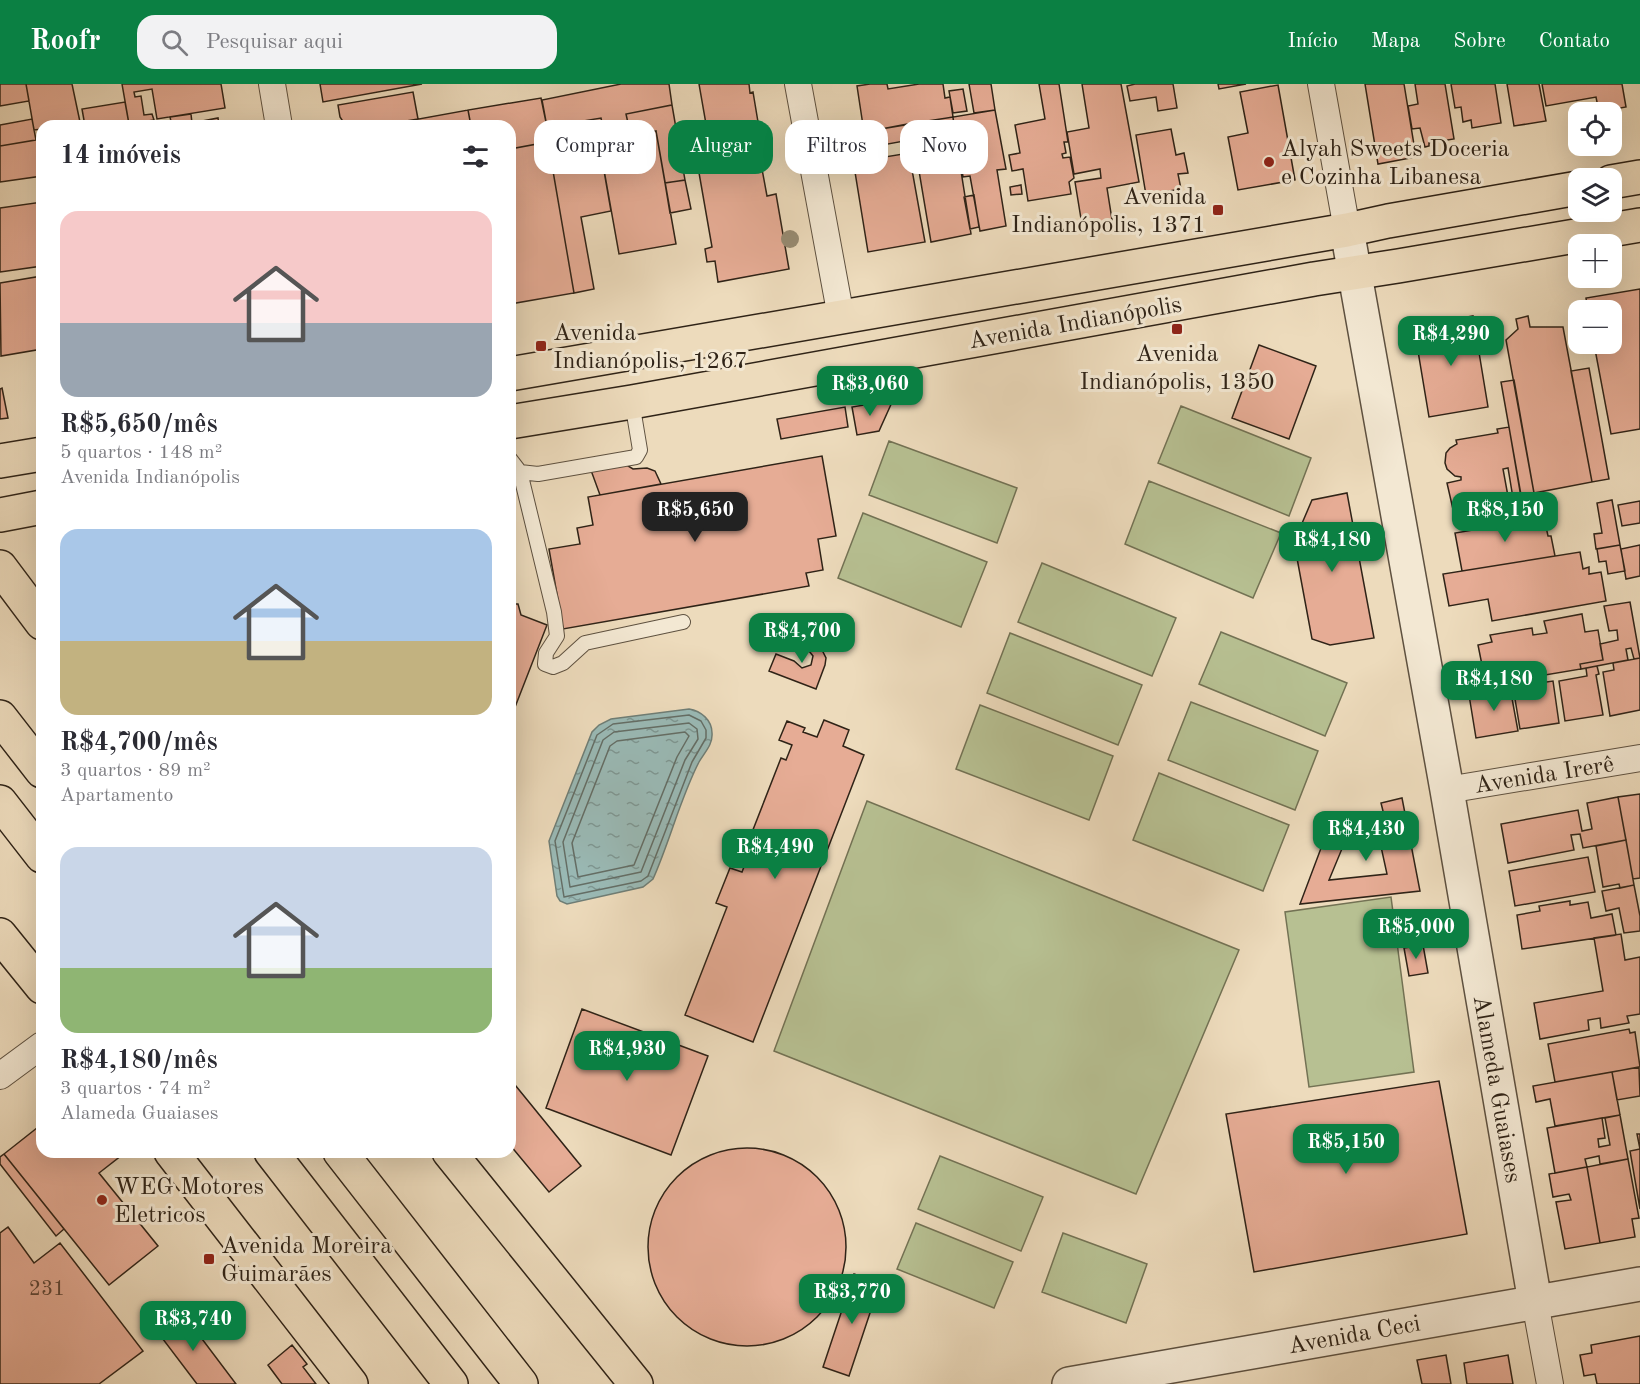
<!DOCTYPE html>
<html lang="pt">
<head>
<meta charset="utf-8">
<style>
  :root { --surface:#fff; --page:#f2f2f3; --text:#2b2b33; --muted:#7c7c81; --accent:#0b8043 }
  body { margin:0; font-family:"Old Standard TT",serif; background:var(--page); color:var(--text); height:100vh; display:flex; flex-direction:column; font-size:22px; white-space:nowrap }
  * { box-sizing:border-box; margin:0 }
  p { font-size:20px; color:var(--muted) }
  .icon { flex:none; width:33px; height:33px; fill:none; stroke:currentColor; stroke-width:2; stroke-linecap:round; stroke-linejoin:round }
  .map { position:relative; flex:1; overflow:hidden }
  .details { position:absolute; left:36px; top:36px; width:480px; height:1038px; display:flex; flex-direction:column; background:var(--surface); border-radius:18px; box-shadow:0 6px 24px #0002 }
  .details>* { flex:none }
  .guide { position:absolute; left:534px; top:36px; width:570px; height:54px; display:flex; gap:12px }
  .tools { position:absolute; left:1568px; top:18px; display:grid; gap:12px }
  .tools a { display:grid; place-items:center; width:54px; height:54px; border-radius:12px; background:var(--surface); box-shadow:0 6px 24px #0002; font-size:30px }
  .price { position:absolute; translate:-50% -51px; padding:0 14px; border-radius:12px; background:var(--accent); color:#fff; font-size:20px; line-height:39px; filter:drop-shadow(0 2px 3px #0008) }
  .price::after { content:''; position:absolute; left:50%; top:36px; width:18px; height:14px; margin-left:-9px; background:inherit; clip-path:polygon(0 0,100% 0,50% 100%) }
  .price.on { background:#222; color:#fff }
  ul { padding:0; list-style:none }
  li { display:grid; align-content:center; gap:12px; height:318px; padding:0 24px }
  li span { display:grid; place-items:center; height:186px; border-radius:18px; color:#555 }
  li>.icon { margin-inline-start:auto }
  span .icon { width:108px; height:108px; fill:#fffc; stroke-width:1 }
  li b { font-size:26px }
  h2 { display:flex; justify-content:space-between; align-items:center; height:72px; padding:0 24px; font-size:26px }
  .tag { padding:0 21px; border-radius:18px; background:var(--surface); box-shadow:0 6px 24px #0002; font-size:21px; line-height:54px }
  .tag.on { background:var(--accent); color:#fff }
  header { display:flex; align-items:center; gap:36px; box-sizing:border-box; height:84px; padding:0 30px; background:var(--accent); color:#fff }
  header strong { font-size:28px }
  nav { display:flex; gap:33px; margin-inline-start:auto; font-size:21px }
  .search { width:420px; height:54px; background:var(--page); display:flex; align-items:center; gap:15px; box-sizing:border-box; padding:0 21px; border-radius:18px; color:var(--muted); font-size:22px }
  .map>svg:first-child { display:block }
</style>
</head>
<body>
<header>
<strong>Roofr</strong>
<div class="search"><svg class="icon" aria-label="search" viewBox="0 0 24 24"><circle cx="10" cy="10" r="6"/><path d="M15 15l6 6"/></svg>Pesquisar aqui</div>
<nav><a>Início</a><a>Mapa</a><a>Sobre</a><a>Contato</a></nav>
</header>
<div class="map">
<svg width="1640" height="1300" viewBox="0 0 1640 1300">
  <defs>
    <pattern id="water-ripples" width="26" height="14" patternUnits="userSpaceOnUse" patternTransform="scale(1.5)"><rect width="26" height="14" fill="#9abab6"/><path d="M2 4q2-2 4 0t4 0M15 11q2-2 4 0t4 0" fill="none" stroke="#7e9793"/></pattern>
  </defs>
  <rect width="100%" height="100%" fill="#eddbbc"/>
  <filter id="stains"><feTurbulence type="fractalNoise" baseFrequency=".00333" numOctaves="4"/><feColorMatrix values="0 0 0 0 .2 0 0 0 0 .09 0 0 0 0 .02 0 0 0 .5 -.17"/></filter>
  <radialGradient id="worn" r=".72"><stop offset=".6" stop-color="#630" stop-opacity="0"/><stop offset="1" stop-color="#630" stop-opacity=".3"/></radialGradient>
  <!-- green -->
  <path fill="#b7c092" stroke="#737254" stroke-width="1.5" d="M1181,322L1311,374L1289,432L1158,379Z
    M889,357L1017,404L997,459L869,411Z
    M1149,397L1281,449L1253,514L1125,460Z
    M863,429L987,478L961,543L838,494Z
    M1042,479L1176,534L1152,592L1018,538Z
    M1221,548L1347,599L1325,652L1199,600Z
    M1010,549L1142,601L1118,661L987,609Z
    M1191,618L1318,667L1295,726L1168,676Z
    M980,621L1113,672L1089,736L956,685Z
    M1159,689L1289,741L1263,807L1133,756Z
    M867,717L1239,866L1136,1110L774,967Z
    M1391,813L1414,988L1309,1003L1285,828Z
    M940,1072L1043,1113L1021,1167L918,1125Z
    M916,1139L1013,1178L994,1224L897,1185Z
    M1063,1149L1147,1180L1126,1239L1042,1208Z"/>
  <!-- water -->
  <path fill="url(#water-ripples)" stroke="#6f7e76" stroke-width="1.5" d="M689,625C701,627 712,636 712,649C713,661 704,669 699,678C680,715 670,757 653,795L643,803L567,820L560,817L557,812L549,757L592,648L599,641L611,635Z"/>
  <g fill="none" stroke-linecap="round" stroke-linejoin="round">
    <!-- shore -->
    <path stroke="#646e66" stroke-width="1.5" d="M689,631L701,637L706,646V654L692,678L648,792L641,797L564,813L555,757L597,651L613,640Z
      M689,639L697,645L698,655L685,676L641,788L570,803L563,758L603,656L614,648Z
      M685,648L689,652L677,673L634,781L578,793L572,759L610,662L617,657Z"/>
  </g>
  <!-- building -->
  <path fill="#e6ac95" stroke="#2f2317" stroke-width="1.5" d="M0,0H26L29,17L0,22Z
    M26,0H72L80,38L59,42H42V45L34,46Z
    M122,0H221L225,24L157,35L152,5L134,8L135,13L141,12L144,31L152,30L154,36L129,40Z
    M320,0H422L323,18Z
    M621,0H669L672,21L626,30L628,39L603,43L601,34L547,43L542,16Z
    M699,0H749L750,9L753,8L760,50H757V58L767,112L776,110L789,185L718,198L715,177L707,178L705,165L712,163L698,83L713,80Z
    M870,0H887L888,5L919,0H943L945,14L950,13L953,33L864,48L857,2Z
    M969,0H991L995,26L974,29Z
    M1039,0H1059L1068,58H1064L1066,69L1062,70L1063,74L1070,73L1074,94L1069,98L1071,110L1028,117L1023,85L1012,87L1009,71L1020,69L1015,41L1045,35Z
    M1082,0H1121L1139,98L1107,104L1113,142L1083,147L1075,98L1101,94L1100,85L1074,90L1067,48L1089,44Z
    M1135,0H1173L1177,24L1158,27L1156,13L1130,17L1127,2Z
    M1218,0H1246L1219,5Z
    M1365,0H1404L1416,73L1378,80Z
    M1415,0H1445L1454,55L1429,59V62L1425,63L1420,44L1412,45L1408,22L1418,20Z
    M1451,0H1495L1501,39L1472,44L1471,36L1463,38L1461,23L1455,24Z
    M1507,0H1539L1546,37L1514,42Z
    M1542,0H1622L1626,23L1599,28L1596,13L1546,22Z
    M1278,1L1295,96L1238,106L1228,53L1248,49L1240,8Z
    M963,5L967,27L953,29L949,7Z
    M413,8L418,35L377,42H346L340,33L338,21Z
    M541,14L547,43L601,34L603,43L628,39L626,30L672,21L685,96L665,99L656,47L599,58L611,127L581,133L594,205L574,209L548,58L510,65V42H471L468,26Z
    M125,18L129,40L85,42L82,25Z
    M468,26L471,42H403L402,38Z
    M995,26L1006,85L997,86L1006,142L980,147L970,92L963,93L959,64L967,63L966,58L959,60L958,49L955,50L953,33Z
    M191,30L192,39L218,34L219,42H172L170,33Z
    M953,33L955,50L917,56L915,39Z
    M32,35L36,56L0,62V41Z
    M908,40L910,56L871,63L873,75L909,69L925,158L868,168L849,51Z
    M1171,45L1176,71L1184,69L1188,89L1178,90L1181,105L1146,111L1136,51Z
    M656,47L676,160L619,170L599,58Z
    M42,55V92L0,98V62Z
    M548,58L574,209L510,220V65Z
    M957,62L971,150L931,158L916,69Z
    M685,96L691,125L670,129L665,99Z
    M1021,101L1022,110L1011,111L1010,103Z
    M974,111L979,143L970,145L964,113Z
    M42,118V182L0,188V124Z
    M42,192V265L1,272L0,199Z
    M1640,205V345L1611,350L1594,260H1611V226H1588L1586,214Z
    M1473,232L1488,323L1429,333L1414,243Z
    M1528,232L1530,243H1563L1592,398L1534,409L1506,256L1518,245L1516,235Z
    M1259,261L1316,282L1289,355L1232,334Z
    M1589,284L1609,395L1592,398L1571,287Z
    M1514,296L1534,409L1521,411L1501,298Z
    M2,304L8,334L0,335V305Z
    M893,316L879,347L857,351L852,323Z
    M845,323L848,343L781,355L777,335Z
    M1509,343L1521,413L1513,414L1508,384L1503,385L1512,434L1457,443L1447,399L1461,396V393L1455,392L1447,385L1445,379L1446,369L1450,364L1457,360L1456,356L1498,349L1497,345Z
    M822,372L836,452L818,455L823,486L806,489L809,502L563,545L549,465L580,460L577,444L593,441L588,413Z
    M625,376L628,382L633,385L647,384L655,387L661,400L600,411L592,389L588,383Z
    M1347,409L1374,554L1330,561L1312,555L1294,458L1312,416Z
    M1612,416L1620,461L1596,465L1594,450L1602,449L1597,419Z
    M1640,417V439L1622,442L1618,421Z
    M1543,429L1548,452H1551L1555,472L1462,487L1455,449L1497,442L1496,437Z
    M1620,461L1625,487L1608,490L1606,477L1599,478L1597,465Z
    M1640,461V492L1626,495L1621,465Z
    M1580,468L1583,485L1589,483V490L1601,488L1606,517L1492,537L1488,515L1449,522L1443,490Z
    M1630,518L1640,574L1634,575L1631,564L1626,565L1628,576L1581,585L1580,580L1603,576L1600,560L1618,556L1617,546L1609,547L1604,522Z
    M510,520H518L521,531L547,541L510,636Z
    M1582,530L1585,548L1598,546L1603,576L1580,580L1581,585L1486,601L1478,561L1492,558L1490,551L1532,544L1533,551L1547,549L1544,537Z
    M798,551L818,558L826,574L825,581L816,605L769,587L776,570L794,577L802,584L811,581L813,572L809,567L803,565L797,568L792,566Z
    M1640,574V626L1610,632L1603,588L1614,586L1613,579Z
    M1597,582L1599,590L1596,591L1603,631L1565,637L1559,597L1587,592L1586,584Z
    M1553,597L1559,639L1520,645L1513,603Z
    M1509,598L1518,647L1476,654L1469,611L1496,607L1495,600Z
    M824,636L849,646L843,662L864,671L753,958L685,931L727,823L716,819L730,784L742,788L754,757L749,756L781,674L786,676L792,661L779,656L787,637L805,644L803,648L817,653Z
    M1640,710V794L1633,795L1618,713Z
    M1618,713L1626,756L1583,764L1580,750L1571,751L1574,766L1508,779L1501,740L1578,726L1582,747L1592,745L1587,719Z
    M1402,714L1420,807L1300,820L1332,735L1351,743L1329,796L1387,790L1380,758L1384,757L1379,732L1384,731L1381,719Z
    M1626,756L1634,801L1620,804L1619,800L1603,803L1596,762Z
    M1588,773L1595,808L1515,822L1509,787Z
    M1634,801L1640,832V847L1624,849L1619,824L1606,827L1602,807Z
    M1570,817V821L1588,818L1591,834L1612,830L1616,851L1522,865L1517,831L1540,827L1539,822Z
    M1621,850L1625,876L1640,873V930L1627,932L1629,939L1601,944L1600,934L1588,936L1589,946L1540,955L1534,919L1603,907L1594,854Z
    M1423,861L1428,889L1409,892L1404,864Z
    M582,925L708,972L671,1071L546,1024Z
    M1629,945L1630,949L1635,948L1640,983L1555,998L1548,960Z
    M1639,983L1640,1012L1617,1016L1612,988Z
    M1612,988L1620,1031L1555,1042L1550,1015L1536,1018L1533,1002Z
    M511,996L581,1082L549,1108L510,1061Z
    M1439,997L1467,1150L1254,1188L1226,1030Z
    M1620,1031L1628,1075L1600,1080L1599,1072L1585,1075L1587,1083L1555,1089L1547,1044L1602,1034L1605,1054L1598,1055L1599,1063L1610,1061L1605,1034Z
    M42,1040V1068H120L122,1071L99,1089L158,1162L109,1201L4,1070Z
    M1637,1050H1640V1125L1630,1067L1640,1065Z
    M648 1163a99 99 0 1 1 198 0a99 99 0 1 1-198 0Z
    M4,1070L64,1145L56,1152L0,1080V1073Z
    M1628,1075L1639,1134L1632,1135L1635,1153L1600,1159L1587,1083Z
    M1587,1083L1600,1159L1565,1165L1556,1118L1571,1116L1569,1110L1553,1113L1549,1090Z
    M8,1143L34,1179L60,1159L143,1267L99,1300H0V1149Z
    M854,1190L880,1199L849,1292L823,1283Z
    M181,1227L236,1300H197L156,1246Z
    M1640,1252V1300H1597L1595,1290L1584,1292L1580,1271L1592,1269L1591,1261Z
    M292,1261L307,1280L303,1283L316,1300H282L268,1281Z
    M1446,1271L1451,1300H1422L1417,1276Z
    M1508,1271L1513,1300H1467L1464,1279Z"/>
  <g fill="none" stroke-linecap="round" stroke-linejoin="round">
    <defs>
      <path id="service" d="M510,375L520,388L538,390L636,373L640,366L632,318
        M520,388L554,528L557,552L546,569L545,580L553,583L563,579L585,559L683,538"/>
      <path id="minor" d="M272,0L279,42
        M798,0L841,233
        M1321,0L1347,146
        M1447,706L1640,674
        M0,992L42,961
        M1535,1218L1550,1300"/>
      <path id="tertiary" d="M1347,146L1447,706L1535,1218
        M1069,1300L1640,1200"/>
      <path id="primary" d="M1611,98L1640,93
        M510,290L1347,146L1388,137L1578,104
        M510,338L632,318L1314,195L1398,182L1640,141
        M0,377L42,370
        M0,431L42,423"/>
      <path id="trunk" d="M0,483L42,539
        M0,633L42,687
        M0,718L42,772
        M0,851L42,903
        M171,1068L351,1300
        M271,1068L451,1300
        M340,1068L521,1300
        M449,1068L636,1300"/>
    </defs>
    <!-- service casing -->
    <use href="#service" stroke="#5e5140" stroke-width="16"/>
    <!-- minor casing -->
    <use href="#minor" stroke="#5e5140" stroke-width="28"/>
    <!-- tertiary casing -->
    <use href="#tertiary" stroke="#5e5140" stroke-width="36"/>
    <!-- primary casing -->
    <use href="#primary" stroke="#2f2317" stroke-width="36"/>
    <!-- trunk casing -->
    <use href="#trunk" stroke="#2f2317" stroke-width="36"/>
    <!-- service -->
    <use href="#service" stroke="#f3e8d3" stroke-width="14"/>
    <!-- minor -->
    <use href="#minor" stroke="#f3e8d3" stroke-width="26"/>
    <!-- tertiary -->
    <use href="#tertiary" stroke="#f3e8d3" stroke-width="33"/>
    <!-- primary -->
    <use href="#primary" stroke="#eddbbc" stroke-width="33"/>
    <!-- trunk -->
    <use href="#trunk" stroke="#eddbbc" stroke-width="33"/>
  </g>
  <!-- trees -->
  <circle fill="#978b72" cx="790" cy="155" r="9"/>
  <!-- markers -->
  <g fill="#8f2418" stroke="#f3e8d3" stroke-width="2">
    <circle cx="1269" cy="78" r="6"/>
    <rect x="1212" y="120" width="12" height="12" rx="3"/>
    <rect x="1171" y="239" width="12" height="12" rx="3"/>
    <rect x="535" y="256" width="12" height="12" rx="3"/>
    <circle cx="102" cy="1116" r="6"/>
    <rect x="203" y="1169" width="12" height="12" rx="3"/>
  </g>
  <g text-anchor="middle" stroke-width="6" stroke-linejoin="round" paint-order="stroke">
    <!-- number labels -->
    <g font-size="21" fill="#5d4536">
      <text x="47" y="1211">231</text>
    </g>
    <!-- poi labels -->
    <g font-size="24" fill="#2f2317" stroke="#f3e8d3" text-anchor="start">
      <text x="1281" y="72">Alyah Sweets Doceria<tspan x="1281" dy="28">e Cozinha Libanesa</tspan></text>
      <text x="1206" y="120" text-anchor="end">Avenida<tspan x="1206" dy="28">Indianópolis, 1371</tspan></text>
      <text x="553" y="256">Avenida<tspan x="553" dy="28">Indianópolis, 1267</tspan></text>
      <text x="1177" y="277" text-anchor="middle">Avenida<tspan x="1177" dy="28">Indianópolis, 1350</tspan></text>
      <text x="114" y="1110">WEG Motores<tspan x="114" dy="28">Eletricos</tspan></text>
      <text x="221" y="1169">Avenida Moreira<tspan x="221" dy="28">Guimarães</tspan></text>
    </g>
    <!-- street labels -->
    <g font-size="24" fill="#2f2317" stroke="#f3e8d3">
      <text transform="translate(1075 238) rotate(-10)" y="8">Avenida Indianópolis</text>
      <text transform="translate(1544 690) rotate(-9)" y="8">Avenida Irerê</text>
      <text transform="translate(1498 1005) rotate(80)" y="8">Alameda Guaiases</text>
      <text transform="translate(1354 1250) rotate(-10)" y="8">Avenida Ceci</text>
    </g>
  </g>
  <rect width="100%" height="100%" filter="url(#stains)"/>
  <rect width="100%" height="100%" fill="url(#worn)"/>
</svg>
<div class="tools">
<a><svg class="icon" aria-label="locate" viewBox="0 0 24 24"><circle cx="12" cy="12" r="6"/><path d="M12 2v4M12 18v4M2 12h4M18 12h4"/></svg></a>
<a><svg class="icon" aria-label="layers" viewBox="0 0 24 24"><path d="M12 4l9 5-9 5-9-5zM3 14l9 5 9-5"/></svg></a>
<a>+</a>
<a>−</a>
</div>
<b class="price" style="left:1451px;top:283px">R$4,290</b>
<b class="price" style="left:870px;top:333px">R$3,060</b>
<b class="price on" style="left:695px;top:459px">R$5,650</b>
<b class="price" style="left:1505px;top:459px">R$8,150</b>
<b class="price" style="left:1332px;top:489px">R$4,180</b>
<b class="price" style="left:802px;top:580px">R$4,700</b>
<b class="price" style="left:1494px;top:628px">R$4,180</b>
<b class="price" style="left:1366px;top:778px">R$4,430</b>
<b class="price" style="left:775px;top:796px">R$4,490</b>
<b class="price" style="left:1416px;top:876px">R$5,000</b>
<b class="price" style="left:627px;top:998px">R$4,930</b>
<b class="price" style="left:1346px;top:1091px">R$5,150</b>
<b class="price" style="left:852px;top:1241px">R$3,770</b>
<b class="price" style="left:193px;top:1268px">R$3,740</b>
<div class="guide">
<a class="tag">Comprar</a>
<a class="tag on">Alugar</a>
<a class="tag">Filtros</a>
<a class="tag">Novo</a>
</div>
<section class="details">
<h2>14 imóveis<svg class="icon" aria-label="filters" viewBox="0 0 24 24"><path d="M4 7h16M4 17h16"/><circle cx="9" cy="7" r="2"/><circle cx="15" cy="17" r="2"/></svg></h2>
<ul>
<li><span style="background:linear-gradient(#f6c9c9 60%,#9aa5b1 0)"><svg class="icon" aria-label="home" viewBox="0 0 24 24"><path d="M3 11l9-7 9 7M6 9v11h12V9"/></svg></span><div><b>R$5,650/mês</b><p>5 quartos · 148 m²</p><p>Avenida Indianópolis</p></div></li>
<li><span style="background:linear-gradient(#a9c7e8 60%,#c2b280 0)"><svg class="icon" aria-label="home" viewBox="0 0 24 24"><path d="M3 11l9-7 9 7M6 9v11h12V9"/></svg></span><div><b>R$4,700/mês</b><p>3 quartos · 89 m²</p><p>Apartamento</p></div></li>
<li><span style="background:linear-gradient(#c9d6e8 65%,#8fb573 0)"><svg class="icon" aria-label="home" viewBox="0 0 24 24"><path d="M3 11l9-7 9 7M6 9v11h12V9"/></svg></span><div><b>R$4,180/mês</b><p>3 quartos · 74 m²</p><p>Alameda Guaiases</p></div></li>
</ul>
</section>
</div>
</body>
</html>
